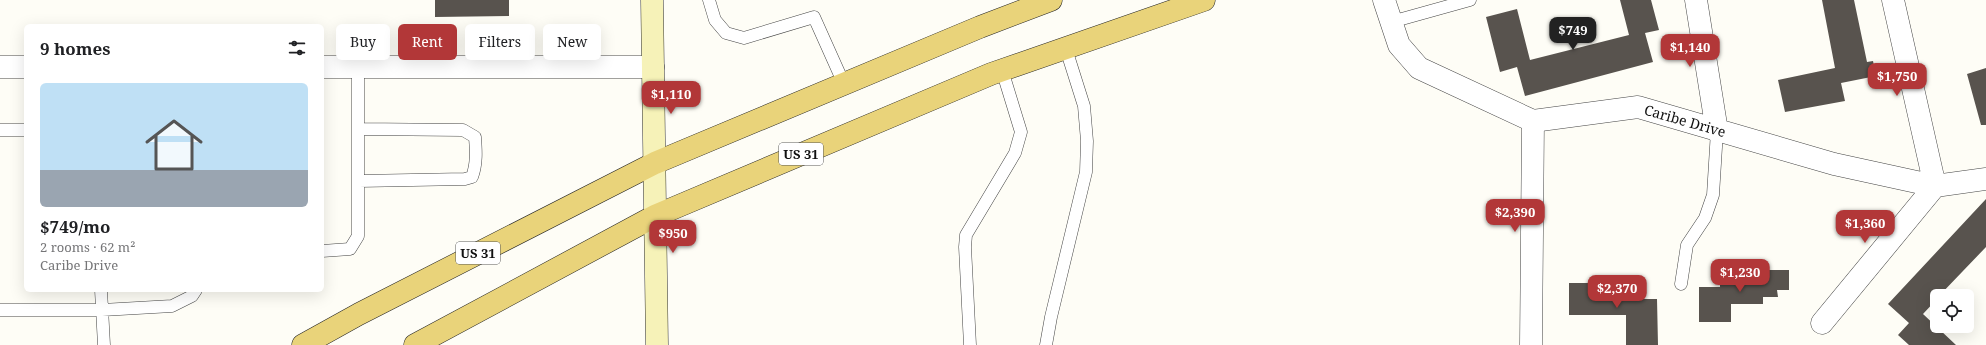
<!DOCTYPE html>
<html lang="en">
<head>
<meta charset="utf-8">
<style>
  :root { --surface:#fff; --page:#f6f6f6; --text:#202124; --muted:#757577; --accent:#b23738 }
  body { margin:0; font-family:"Noto Serif",serif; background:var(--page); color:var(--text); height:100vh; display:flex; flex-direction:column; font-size:15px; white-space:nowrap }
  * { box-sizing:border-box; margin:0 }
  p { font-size:13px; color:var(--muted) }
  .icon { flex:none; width:22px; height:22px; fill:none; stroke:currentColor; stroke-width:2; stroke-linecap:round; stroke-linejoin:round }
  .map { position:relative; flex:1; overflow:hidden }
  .details { position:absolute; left:24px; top:24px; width:300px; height:268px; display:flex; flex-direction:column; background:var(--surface); border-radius:6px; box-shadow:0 4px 16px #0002 }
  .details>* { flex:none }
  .hud { position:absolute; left:336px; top:24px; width:380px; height:36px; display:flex; gap:8px }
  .fabs { position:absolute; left:1930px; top:289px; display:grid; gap:8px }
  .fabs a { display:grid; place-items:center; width:44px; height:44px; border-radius:6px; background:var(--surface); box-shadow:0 4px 16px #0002; font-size:20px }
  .price { position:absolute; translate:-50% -34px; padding:0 9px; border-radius:8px; background:var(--accent); color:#fff; font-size:13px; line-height:26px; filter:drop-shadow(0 1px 2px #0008) }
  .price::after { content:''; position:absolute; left:50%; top:24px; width:12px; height:9px; margin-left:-6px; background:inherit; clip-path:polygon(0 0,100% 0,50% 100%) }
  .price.on { background:#222; color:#fff }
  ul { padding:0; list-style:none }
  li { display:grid; align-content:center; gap:8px; height:212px; padding:0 16px }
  li span { display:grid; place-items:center; height:124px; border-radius:6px; color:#555 }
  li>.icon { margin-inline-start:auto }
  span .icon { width:72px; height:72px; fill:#fffc; stroke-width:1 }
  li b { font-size:17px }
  h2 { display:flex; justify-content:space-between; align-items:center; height:48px; padding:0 16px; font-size:17px }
  .chip { padding:0 14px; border-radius:6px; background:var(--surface); box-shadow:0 4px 16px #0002; font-size:14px; line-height:36px }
  .chip.on { background:var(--accent); color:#fff }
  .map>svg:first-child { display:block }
</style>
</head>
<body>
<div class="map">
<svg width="1986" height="345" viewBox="0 0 1986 345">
  <rect width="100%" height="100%" fill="#fefdf6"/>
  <!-- building -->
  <path fill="#58534e" d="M435,0H509V16L435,17Z
    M1620,0H1651L1659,30L1645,33L1653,62L1525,96L1517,67L1500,72L1486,17L1517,9L1530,60L1629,35Z
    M1822,0H1854L1867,62L1873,61L1876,76L1841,83L1845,101L1785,112L1778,80L1835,68Z
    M1986,68V125H1981L1967,74Z
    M1986,199V247L1939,296H1937V299L1923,314L1956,345H1909L1898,335L1909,323L1888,304Z
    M1733,270H1789V290H1777L1778,297H1763V304H1731V322H1699V287H1720V281H1733Z
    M1569,283H1628V299H1657L1658,345H1626V315H1569Z"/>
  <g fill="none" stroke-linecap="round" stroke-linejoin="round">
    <defs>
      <path id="lane" d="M709,0L715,20L726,33L744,38L814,17L844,84
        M1391,22L1470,0
        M359,129L463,130L475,137C476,150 477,164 472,177L465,179L359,181
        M0,130H26
        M322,251L350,249L358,236V67
        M1681,284L1687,245L1705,218L1713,195L1717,131
        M101,290L104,345
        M0,310H102L172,306L192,296L196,290
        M970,345L965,247L966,235L1015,153L1021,132L1002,70
        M1046,345L1051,317L1086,172L1087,141L1084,106L1066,49"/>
      <path id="street" d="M1384,0L1399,45L1419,68L1533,121L1638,107L1834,164L1935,186L1986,179
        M1696,0L1717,131
        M0,67H26
        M322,67H653
        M1822,323L1935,186L1893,0
        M1531,345L1533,121"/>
      <path id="secondary" d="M652,0L657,345"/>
      <path id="primary" d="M303,345L359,314L655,163L980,27L1051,0
        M415,345L655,216L991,74L1204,0"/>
    </defs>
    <!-- lane casing -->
    <use href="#lane" stroke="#444" stroke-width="13"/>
    <!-- street casing -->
    <use href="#street" stroke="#444" stroke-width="23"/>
    <!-- secondary casing -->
    <use href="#secondary" stroke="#333" stroke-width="23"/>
    <!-- primary casing -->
    <use href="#primary" stroke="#222" stroke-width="23"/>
    <!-- lane -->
    <use href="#lane" stroke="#fff" stroke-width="12"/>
    <!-- street -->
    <use href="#street" stroke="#fff" stroke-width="22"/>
    <!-- secondary -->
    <use href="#secondary" stroke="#f6f2b8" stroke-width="22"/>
    <!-- primary -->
    <use href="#primary" stroke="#e9d37a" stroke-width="22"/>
  </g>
  <g text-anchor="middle" stroke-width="4" stroke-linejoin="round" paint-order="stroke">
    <!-- shield labels -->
    <g fill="#fff" stroke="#585858" stroke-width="1">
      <rect x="779" y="143" width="44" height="22" rx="3"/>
      <rect x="456" y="242" width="44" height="22" rx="3"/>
    </g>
    <g font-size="13" font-weight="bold" fill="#111">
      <text x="801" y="159">US 31</text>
      <text x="478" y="258">US 31</text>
    </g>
    <!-- street labels -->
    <g font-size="14" fill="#111" stroke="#fff">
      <text transform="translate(1685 121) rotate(16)" y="5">Caribe Drive</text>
    </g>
  </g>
</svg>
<div class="fabs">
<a><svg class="icon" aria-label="locate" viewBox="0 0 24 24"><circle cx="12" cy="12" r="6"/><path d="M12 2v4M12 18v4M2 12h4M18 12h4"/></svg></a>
</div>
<b class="price on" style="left:1573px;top:51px">$749</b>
<b class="price" style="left:1690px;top:68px">$1,140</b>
<b class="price" style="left:1897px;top:97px">$1,750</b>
<b class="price" style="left:671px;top:115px">$1,110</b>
<b class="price" style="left:1515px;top:233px">$2,390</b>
<b class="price" style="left:1865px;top:244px">$1,360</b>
<b class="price" style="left:673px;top:254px">$950</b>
<b class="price" style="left:1740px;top:293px">$1,230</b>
<b class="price" style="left:1617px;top:309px">$2,370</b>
<div class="hud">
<a class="chip">Buy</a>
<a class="chip on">Rent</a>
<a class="chip">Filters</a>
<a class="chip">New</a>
</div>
<section class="details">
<h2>9 homes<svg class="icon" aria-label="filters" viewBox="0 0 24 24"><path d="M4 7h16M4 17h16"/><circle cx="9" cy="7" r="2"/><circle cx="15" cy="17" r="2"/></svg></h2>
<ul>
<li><span style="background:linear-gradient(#bfe0f5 70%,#9aa5b1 0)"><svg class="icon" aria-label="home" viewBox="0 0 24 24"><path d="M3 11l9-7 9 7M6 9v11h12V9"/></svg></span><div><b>$749/mo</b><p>2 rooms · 62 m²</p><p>Caribe Drive</p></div></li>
</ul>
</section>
</div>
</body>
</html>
